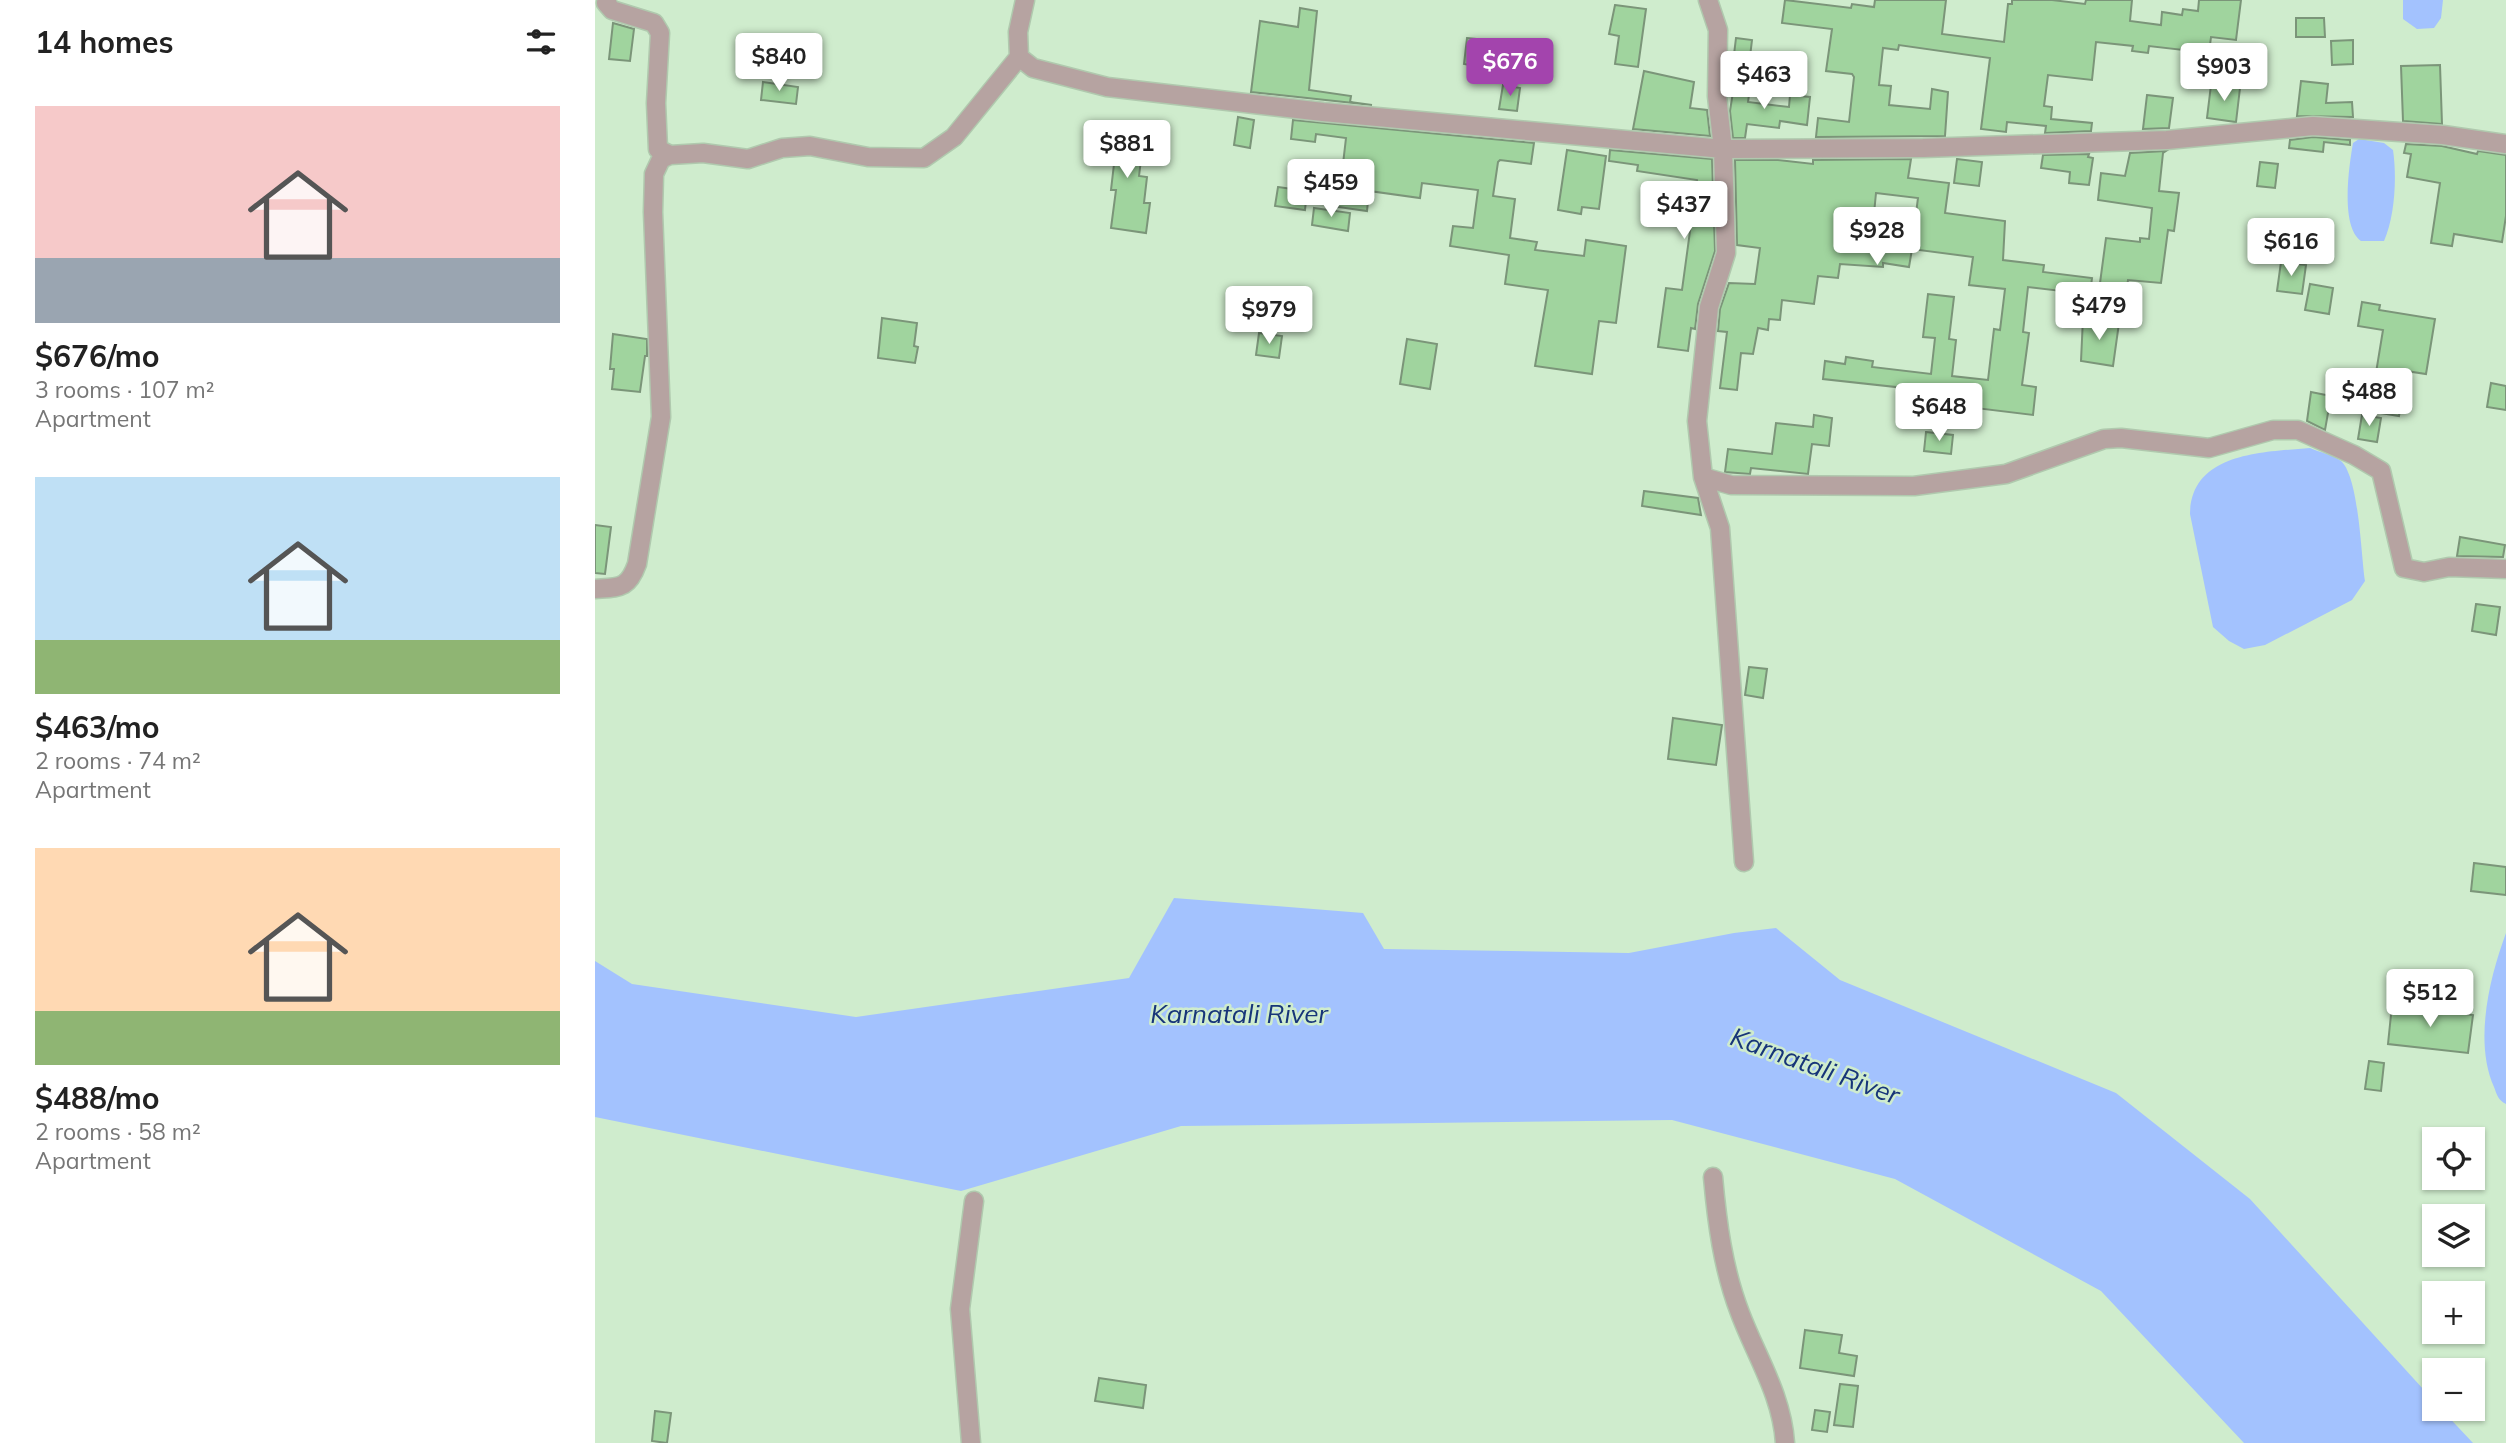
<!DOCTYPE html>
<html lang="en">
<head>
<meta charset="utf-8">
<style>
  :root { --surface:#fff; --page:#f2f2f2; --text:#222; --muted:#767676; --accent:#a344ad }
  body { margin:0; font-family:Mulish,sans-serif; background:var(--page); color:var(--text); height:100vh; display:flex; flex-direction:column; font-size:26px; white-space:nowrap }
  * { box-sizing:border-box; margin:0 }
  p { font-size:23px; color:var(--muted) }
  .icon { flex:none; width:38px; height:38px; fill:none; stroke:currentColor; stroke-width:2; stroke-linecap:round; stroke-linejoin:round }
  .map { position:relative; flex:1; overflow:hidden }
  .sheet { display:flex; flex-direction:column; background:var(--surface); width:595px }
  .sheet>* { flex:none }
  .buttons { position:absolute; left:1827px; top:1127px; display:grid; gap:14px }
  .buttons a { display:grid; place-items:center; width:63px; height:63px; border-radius:0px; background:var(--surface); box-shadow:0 2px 5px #0004; font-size:35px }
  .price { position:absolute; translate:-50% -60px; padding:0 16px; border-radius:7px; background:#fff; color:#222; font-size:23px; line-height:46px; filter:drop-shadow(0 2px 4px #0008) }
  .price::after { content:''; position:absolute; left:50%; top:42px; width:21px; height:16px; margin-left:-10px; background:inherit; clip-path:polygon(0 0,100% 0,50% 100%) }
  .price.active { background:var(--accent); color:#fff }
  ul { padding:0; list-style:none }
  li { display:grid; align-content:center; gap:14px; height:371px; padding:0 35px }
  li span { display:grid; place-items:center; height:217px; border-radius:0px; color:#555 }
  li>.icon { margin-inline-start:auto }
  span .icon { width:126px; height:126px; fill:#fffc; stroke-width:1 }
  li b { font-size:30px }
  h2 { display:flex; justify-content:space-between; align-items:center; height:84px; padding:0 35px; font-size:30px }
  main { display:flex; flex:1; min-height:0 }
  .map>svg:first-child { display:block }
</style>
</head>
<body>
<main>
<section class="sheet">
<h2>14 homes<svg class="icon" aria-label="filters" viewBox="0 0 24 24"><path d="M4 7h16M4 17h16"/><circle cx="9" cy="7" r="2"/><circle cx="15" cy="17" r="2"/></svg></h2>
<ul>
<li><span style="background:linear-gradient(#f6c9c9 70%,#9aa5b1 0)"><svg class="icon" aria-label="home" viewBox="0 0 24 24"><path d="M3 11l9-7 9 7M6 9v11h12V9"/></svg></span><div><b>$676/mo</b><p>3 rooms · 107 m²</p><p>Apartment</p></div></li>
<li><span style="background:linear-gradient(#bfe0f5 75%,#8fb573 0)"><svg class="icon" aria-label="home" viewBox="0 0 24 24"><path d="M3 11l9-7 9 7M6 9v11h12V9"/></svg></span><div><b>$463/mo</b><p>2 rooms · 74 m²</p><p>Apartment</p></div></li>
<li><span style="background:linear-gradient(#ffd9b3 75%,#8fb573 0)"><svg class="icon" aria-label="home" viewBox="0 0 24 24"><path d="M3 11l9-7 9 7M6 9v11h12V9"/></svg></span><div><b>$488/mo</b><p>2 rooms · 58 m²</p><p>Apartment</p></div></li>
</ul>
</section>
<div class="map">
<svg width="1911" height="1443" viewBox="0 0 1911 1443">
  <rect width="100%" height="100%" fill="#cfeccd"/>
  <!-- water -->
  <path fill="#a3c2fe" d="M1808,0H1848L1846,18L1839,28L1822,29L1808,19Z
    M1764,139L1789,143L1798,150C1802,177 1800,216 1789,241H1766C1745,226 1754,166 1758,143Z
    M1715,448C1724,452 1738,455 1746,461C1764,477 1766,555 1770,581L1757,600L1670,645L1649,649L1634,641L1618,627L1595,514C1596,452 1669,452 1715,448Z
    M579,898L768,913L789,949L1034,953L1139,933L1181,928L1245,980L1521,1093L1655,1199L1839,1401V1409H1846L1878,1443H1649L1506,1291L1300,1179L1077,1120L586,1126L366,1191L0,1117V961L37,984L261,1017L534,978Z
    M1911,933V1104C1903,1100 1902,1095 1899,1087C1879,1042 1894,979 1911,933Z"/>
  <!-- building -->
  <path fill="#a0d49e" stroke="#7b9579" stroke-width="2" fill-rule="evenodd" d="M1190,0L1256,8L1257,4L1279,7L1280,0H1351L1347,34L1409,42L1413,4H1417V0H1457L1490,4L1491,0H1537L1535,21L1566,25L1567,12L1587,15L1588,9L1603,11L1604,0H1646L1641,40L1616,37L1614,53L1554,46L1553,53L1537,51L1538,46L1501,42L1497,80L1453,75L1449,106L1457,107L1456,119L1497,123L1496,131L1450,133L1451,126L1412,122L1411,132L1386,129L1395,58L1304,45L1303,50L1288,48L1284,85L1296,86L1294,105L1335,109L1337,89L1353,92L1350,136L1221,137L1223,118L1254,122L1259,77L1257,74L1231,71L1237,29L1187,23Z
    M1020,5L1051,9L1043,67L1020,64L1024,36L1014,34Z
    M705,8L722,11L714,90L756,96L755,102L777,105L656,92L665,21L703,27Z
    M1701,18H1729L1730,37H1701Z
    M18,23L39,29L35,61L14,59Z
    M872,38L890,40L886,67L869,64Z
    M1141,38L1157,40L1153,73L1137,71Z
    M1758,40V64L1737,65L1736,41Z
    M1845,65L1847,124L1808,121L1806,66Z
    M1049,71L1099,82L1095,108L1112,110L1115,136L1038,129Z
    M1140,79L1156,81L1153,102L1194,107L1195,95L1215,97L1212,125L1185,121L1184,128L1152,124L1150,138H1138L1135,111Z
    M1706,81L1733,84L1731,103L1757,102L1758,117L1702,116Z
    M168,82L203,87L201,104L166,100Z
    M908,85L925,88L922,111L904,109Z
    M1616,85L1645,88L1641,122L1612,118Z
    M1552,95L1578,98L1574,128L1548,129Z
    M643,117L659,120L655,148L639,145Z
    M698,120L939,143L936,164L905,160L903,162L898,196L920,199L915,238L942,242L940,250L989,256L991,240L1031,246L1021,323L1004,321L997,374L940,366L953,290L910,284L914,255L855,246L858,226L878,228L883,190L827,183L825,198L774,191L772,211L743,207L751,138L721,134L720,142L696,139Z
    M514,122L539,126L536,151L547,152L544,176L552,177L549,203H555L551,233L516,228L521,190H516L519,164L509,162Z
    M1718,137L1755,140V145L1729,142L1728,152L1694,148L1695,140Z
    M1811,144L1847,146L1882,154L1883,151L1911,155V216L1907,242L1859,234L1857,246L1836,243L1845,183L1812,177L1816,154L1809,153Z
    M972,150L1011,156L1004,209L987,207L986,214L963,210Z
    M1015,150L1117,159L1120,251L1103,304L1100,329L1096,328L1093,351L1063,347L1071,288L1087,290L1102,180L1042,171L1043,165L1014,161Z
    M1571,151L1568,153L1564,191L1584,193L1579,231L1573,230L1566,283L1533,280L1532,287L1505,283L1511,238L1545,242V238L1554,239L1557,208L1503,200L1506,173L1530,176L1535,153Z
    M1494,154L1493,157L1498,158L1494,185L1474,183L1475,172L1446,168L1448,155Z
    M1316,159L1313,178L1354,183L1350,213L1410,221L1408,260L1449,265L1448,272L1497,278L1494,302L1466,298L1467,291L1433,287L1428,332L1434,333L1427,385L1441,387L1438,415L1373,407L1371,417L1352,415L1355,393L1228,379L1230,361L1250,364L1251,357L1278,361L1277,367L1336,374L1340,338L1328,337L1333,294L1359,297L1354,339L1361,340L1357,376L1393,380L1399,329L1405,330L1410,289L1374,285L1378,257L1317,249L1314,267L1288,263V267L1245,264L1243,278L1223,276L1219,304L1187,300L1185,320L1174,319L1173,330L1163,328L1158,354L1146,353L1142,390L1125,388L1132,332L1123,331L1125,309L1134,283L1160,284L1165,248L1142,245L1140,160H1183L1218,164V160ZM1281,193L1323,198L1319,229L1278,224Z
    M1362,159L1387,162L1384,186L1359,183Z
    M1665,162L1683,164L1680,188L1662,186Z
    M683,187L712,191L710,210L680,206Z
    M719,208L755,213L753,231L717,225Z
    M1686,262L1711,265L1707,294L1682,291Z
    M1715,284L1738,288L1734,314L1710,310Z
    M1767,302L1785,305L1784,310L1840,319L1831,374L1811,371L1804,416L1785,413L1789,387L1779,385L1788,330L1763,326Z
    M287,318L322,323L319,346L323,347L320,363L283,358Z
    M1488,318L1524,323L1518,366L1486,361Z
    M664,333L687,336L684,358L661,355Z
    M18,334L52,339V356H50L45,392L17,389L19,369H15Z
    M812,339L842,344L835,389L805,384Z
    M1896,383L1911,386V410L1892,407Z
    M1716,392L1736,396L1730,430L1712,421Z
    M1219,415L1237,418L1234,446L1217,444L1213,474L1156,468L1155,474L1130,472L1133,449L1177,454L1181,423L1218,427Z
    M1767,415L1786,418L1782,442L1763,439Z
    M1331,432L1358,435L1356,454L1329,451Z
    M1049,491L1103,498L1106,515L1047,506Z
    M0,525L16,527L10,574L0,573Z
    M1865,537L1910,545L1908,557L1862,556Z
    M1881,604L1905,607L1901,635L1877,631Z
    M1154,667L1172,669L1168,698L1150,695Z
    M1078,718L1127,725L1121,765L1073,759Z
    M1879,863L1911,867V895L1876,891Z
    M1797,1005L1878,1015L1873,1053L1793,1044Z
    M1774,1061L1789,1063L1786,1091L1770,1089Z
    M1210,1330L1247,1335L1244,1353L1262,1356L1259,1376L1205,1368Z
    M504,1378L551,1385L548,1408L500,1401Z
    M1245,1384L1263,1386L1258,1427L1239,1425Z
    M1220,1410L1235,1412L1232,1432L1217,1430Z
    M60,1411L76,1413L72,1443L57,1441Z"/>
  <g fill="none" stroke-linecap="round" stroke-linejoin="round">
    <defs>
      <path id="minor" d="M12,0L11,3L17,10L59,23L65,33L61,103L63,149L75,155
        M430,0L423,32L424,57L438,68L512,87L728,112L1128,149L1328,148L1572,140L1718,126L1848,135L1911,144
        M1113,0L1123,30L1122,96L1128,149L1131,253L1114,307L1102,421L1108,477L1125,528L1149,862
        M1108,477L1136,485L1319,486L1411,474L1509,439L1526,438L1614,448L1678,430H1703L1759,455L1786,471L1809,568L1829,572L1854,567L1911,569
        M0,589C25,587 33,589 42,564L66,417L58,212L59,174L66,159L75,155L108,153L153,159L187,148L215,146L273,157L329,158L359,137L424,57
        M1118,1177C1122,1222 1128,1269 1145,1313C1161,1356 1187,1395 1190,1443
        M376,1443L365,1309L379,1201"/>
    </defs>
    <!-- minor casing -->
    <use href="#minor" stroke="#b0c9ae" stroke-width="21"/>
    <!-- minor -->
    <use href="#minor" stroke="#b6a3a1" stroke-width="18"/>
  </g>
  <g text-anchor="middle" stroke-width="5" stroke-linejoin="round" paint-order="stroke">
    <!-- water labels -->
    <g font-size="26" font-style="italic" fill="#173579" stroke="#cfeccd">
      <text x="644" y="1023">Karnatali River</text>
      <text transform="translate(1220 1066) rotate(20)" y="9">Karnatali River</text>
    </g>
  </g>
</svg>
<div class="buttons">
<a><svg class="icon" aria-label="locate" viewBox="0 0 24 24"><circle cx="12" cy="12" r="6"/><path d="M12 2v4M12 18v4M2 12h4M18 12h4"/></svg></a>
<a><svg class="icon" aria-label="layers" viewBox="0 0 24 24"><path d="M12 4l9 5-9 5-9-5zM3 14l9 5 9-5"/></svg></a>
<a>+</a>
<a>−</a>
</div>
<b class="price" style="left:184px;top:93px">$840</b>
<b class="price active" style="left:915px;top:98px">$676</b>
<b class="price" style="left:1629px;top:103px">$903</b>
<b class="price" style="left:1169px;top:111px">$463</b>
<b class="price" style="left:532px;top:180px">$881</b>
<b class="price" style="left:736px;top:219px">$459</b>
<b class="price" style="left:1089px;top:241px">$437</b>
<b class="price" style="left:1282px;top:267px">$928</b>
<b class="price" style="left:1696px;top:278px">$616</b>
<b class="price" style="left:1504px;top:342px">$479</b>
<b class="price" style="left:674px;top:346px">$979</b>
<b class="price" style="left:1774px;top:428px">$488</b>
<b class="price" style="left:1344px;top:443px">$648</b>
<b class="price" style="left:1835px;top:1029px">$512</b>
</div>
</main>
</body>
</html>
